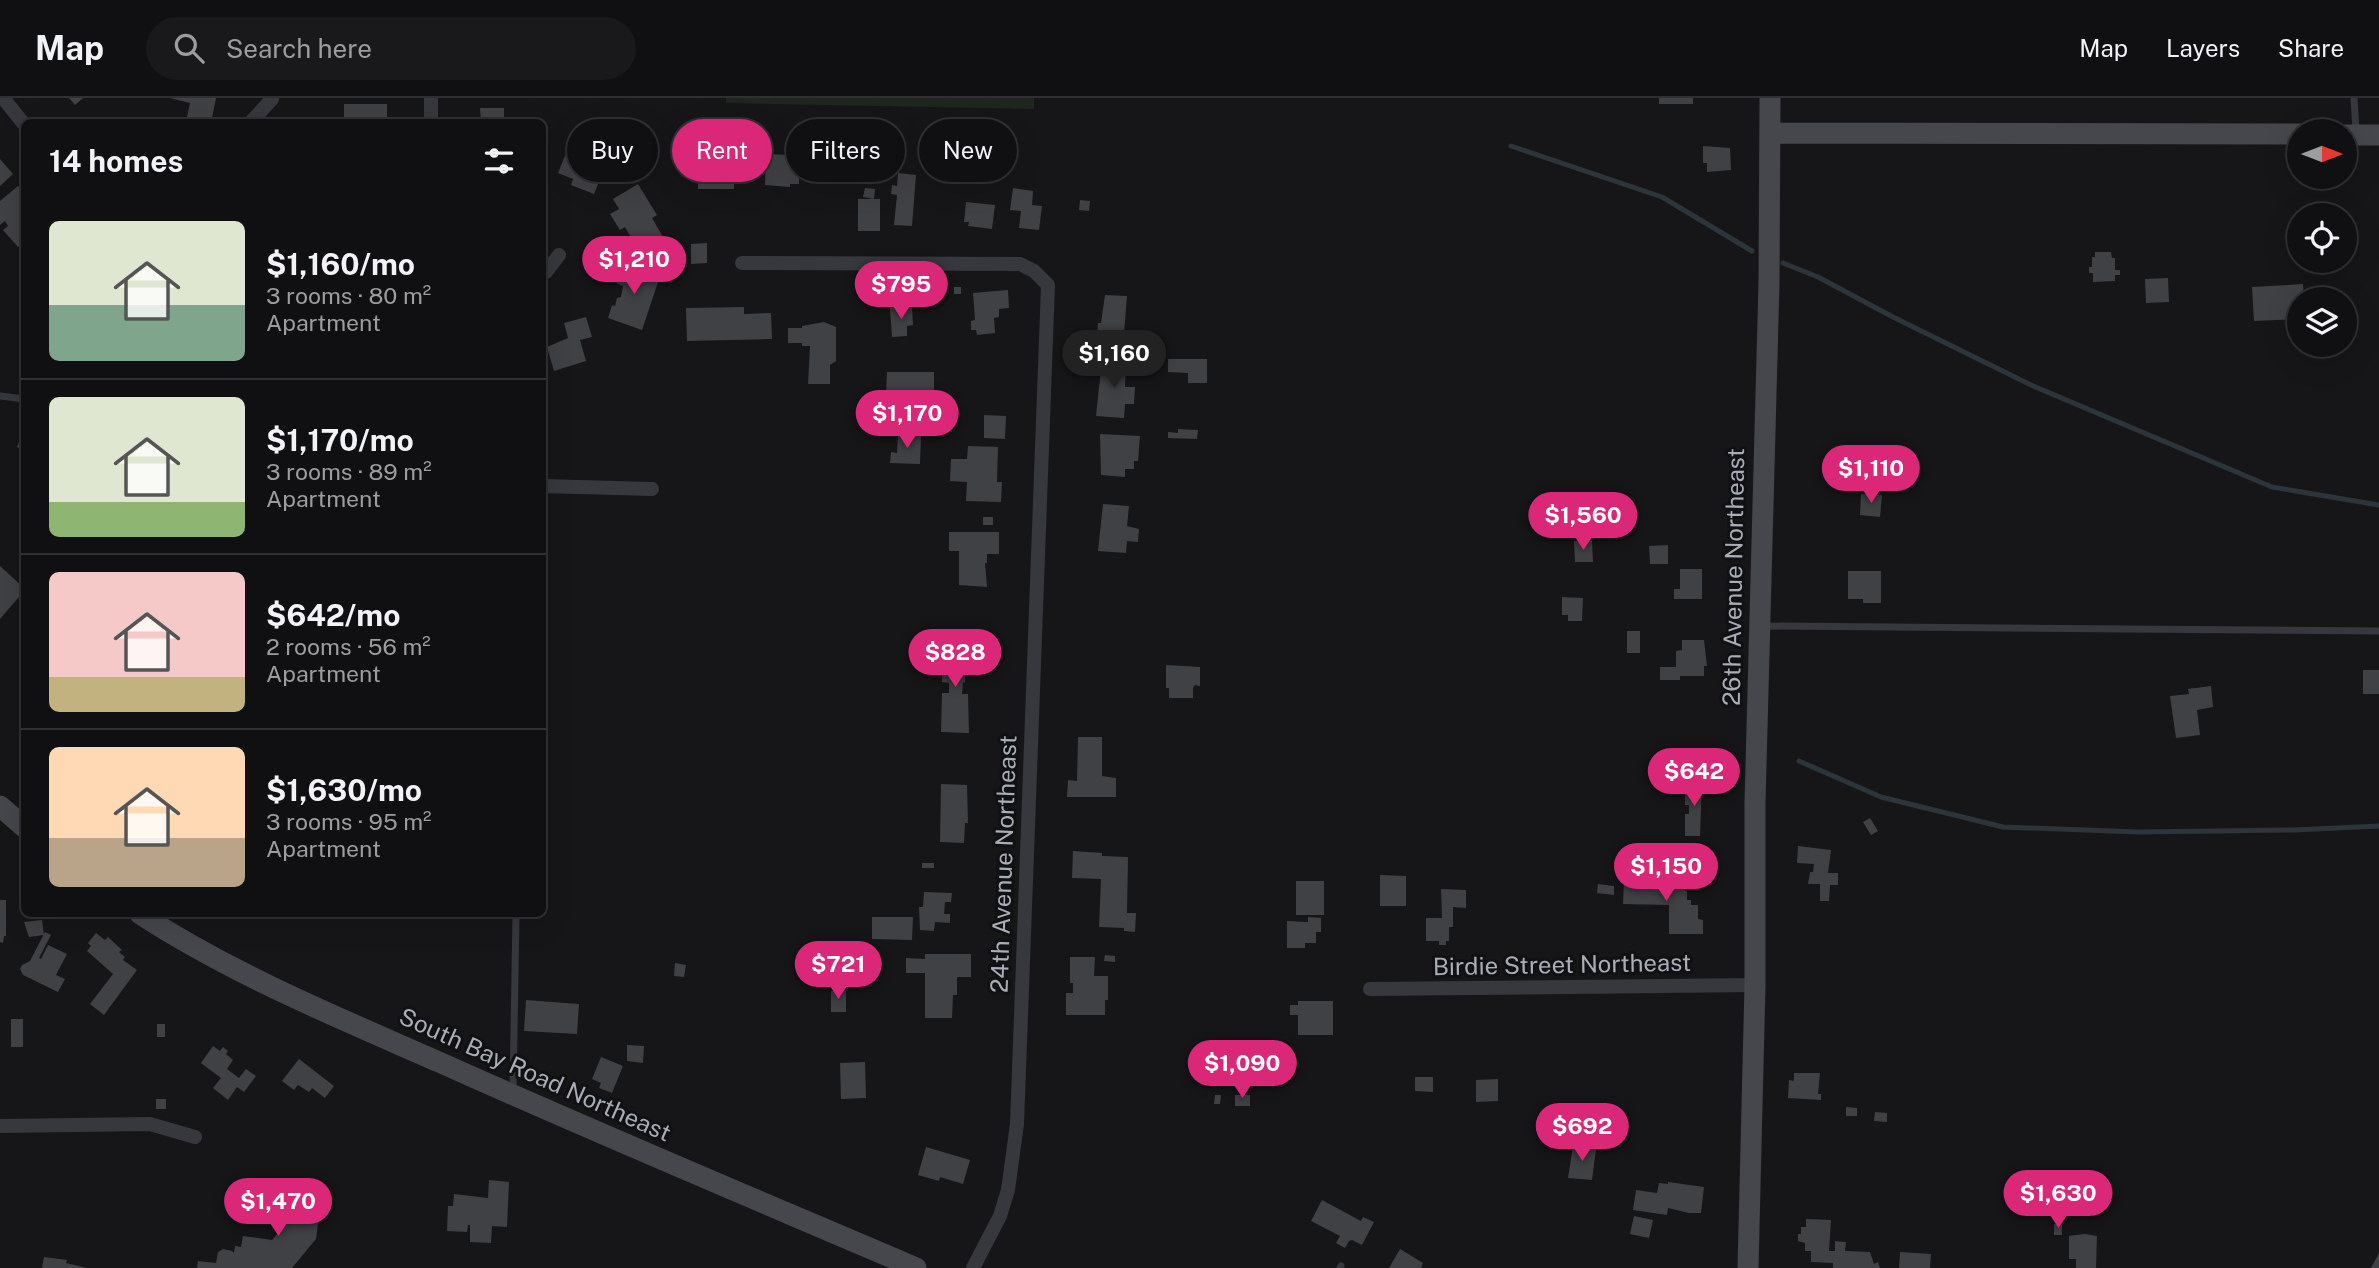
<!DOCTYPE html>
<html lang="en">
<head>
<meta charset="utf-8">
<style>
  :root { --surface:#101012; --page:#19191b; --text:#f1f3f6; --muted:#9c9d9f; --line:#303032; --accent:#db2777 }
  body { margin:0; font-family:"Public Sans",sans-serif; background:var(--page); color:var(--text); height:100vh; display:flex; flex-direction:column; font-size:26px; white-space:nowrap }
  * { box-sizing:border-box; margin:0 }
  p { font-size:23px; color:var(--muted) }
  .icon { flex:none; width:38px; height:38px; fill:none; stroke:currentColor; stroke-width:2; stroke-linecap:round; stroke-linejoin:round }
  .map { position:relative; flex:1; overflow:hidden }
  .drawer { position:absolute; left:21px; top:21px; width:525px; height:798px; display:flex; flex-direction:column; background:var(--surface); border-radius:10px; box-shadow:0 7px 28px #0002,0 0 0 2px var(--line) }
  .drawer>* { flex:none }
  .top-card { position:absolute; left:567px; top:21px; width:665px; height:63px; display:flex; gap:14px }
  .needle { width:46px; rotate:90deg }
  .buttons { position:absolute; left:2287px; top:21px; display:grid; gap:14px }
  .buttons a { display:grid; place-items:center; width:70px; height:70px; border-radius:50%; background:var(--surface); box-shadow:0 7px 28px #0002,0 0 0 2px var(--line); font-size:35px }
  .price { position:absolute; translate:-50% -60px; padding:0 16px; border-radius:24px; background:var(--accent); color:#fff; font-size:23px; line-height:46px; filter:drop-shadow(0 2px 4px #0008) }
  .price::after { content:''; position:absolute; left:50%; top:42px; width:21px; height:16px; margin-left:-10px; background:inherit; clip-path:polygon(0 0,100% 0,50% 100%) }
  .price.current { background:#222; color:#fff }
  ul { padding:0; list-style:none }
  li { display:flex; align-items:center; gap:21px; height:175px; padding:0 28px }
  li+li { border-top:2px solid var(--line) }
  li span { display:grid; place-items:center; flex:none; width:196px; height:140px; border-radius:10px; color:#555 }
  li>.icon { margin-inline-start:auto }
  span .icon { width:84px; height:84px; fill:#fffc; stroke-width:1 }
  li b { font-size:30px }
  h2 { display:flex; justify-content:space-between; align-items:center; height:84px; padding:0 28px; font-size:30px }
  .pill { padding:0 24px; border-radius:32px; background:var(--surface); box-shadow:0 7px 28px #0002,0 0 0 2px var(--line); font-size:24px; line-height:63px }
  .pill.current { background:var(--accent); color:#fff }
  header { display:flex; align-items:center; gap:42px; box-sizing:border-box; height:98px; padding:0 35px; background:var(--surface); border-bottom:2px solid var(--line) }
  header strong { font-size:33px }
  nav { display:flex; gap:38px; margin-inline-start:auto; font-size:24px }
  .search { width:490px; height:63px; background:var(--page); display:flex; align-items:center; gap:18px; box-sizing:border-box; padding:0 24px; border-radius:38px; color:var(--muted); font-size:26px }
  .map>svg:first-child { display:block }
</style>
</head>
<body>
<header>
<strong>Map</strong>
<div class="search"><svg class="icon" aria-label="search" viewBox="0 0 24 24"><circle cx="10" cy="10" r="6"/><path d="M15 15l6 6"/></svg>Search here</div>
<nav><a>Map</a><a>Layers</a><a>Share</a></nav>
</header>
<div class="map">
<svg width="2379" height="1170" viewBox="0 0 2379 1170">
  <rect width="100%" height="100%" fill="#161618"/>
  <!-- green -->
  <path fill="#1e261f" d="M726,0H1034V11L726,5Z"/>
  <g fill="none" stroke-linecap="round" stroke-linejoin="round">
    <!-- stream -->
    <path stroke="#2c353c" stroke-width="5" d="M1511,48L1662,99L1752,153
      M1783,165L1818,179L1893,219L2031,287L2272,389L2379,407
      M1799,663L1881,699L2003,729L2139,734L2294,732L2379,728"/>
  </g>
  <!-- building -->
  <path fill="#404145" d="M69,0H83L75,7Z
    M170,0H216L212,20L208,19L206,24H186L190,5Z
    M1659,0H1693V6H1659Z
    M344,6H387V24H344Z
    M480,10H504V21H508V24H481Z
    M877,26L891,27L892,39L859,42V30L877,29Z
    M747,43H754V53H746Z
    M573,44L582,48L578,57L605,69L594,96L571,87L573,81L558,75L567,53L569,54Z
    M1703,48L1730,50L1731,72L1707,74V65H1703Z
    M937,52L947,53L946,60L936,59Z
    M699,56L735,57L734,91H698Z
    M766,56L791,57V67H799V86H790V89L765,87Z
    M0,61L13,76L0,88Z
    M898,75L916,77L912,128L894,127L897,97L891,96L892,87L897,88Z
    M638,86L657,117L652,120L663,139L639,153L625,129L620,132L610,116L619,111L613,101Z
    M18,88L24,96V148L23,145L18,149L3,132L8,128L5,123L0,127V103Z
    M865,90L875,91L874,101H880V133H858V101H874L863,99Z
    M1013,90L1033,93L1032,107L1042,108L1039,132L1019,130L1021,113L1010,112Z
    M1080,102L1090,103L1089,113L1079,112Z
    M966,104L995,107L992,131L968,128L969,124H964Z
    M707,145V165L691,166V146Z
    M2095,154H2111L2112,160H2115V172H2120V177H2115V183L2093,184V175H2089V169H2092V159H2095Z
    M623,165L645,171L660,178L642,232L608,220L612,207L615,208L617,200L621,199L623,188L616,185Z
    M2168,180L2169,204L2146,205L2145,181Z
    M2303,186L2304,201H2300V221L2254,223L2252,189Z
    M954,189H961V196H954Z
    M1008,192L1009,210L999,211V219L994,220L995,235L977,237L976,232H971V223L975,222L973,195Z
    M1105,197L1127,198L1123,249L1100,248L1101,239H1097L1098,225H1101Z
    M744,209V216L771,215L772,241L687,243L686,210Z
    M912,209L913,227L907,228V238L892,239L890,210Z
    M586,219L592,239L580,242L586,263L554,273L547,249L568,240L564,225Z
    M824,224L836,229V263L830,267V286H808L810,248H802V245H788V230H802V228Z
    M1102,261L1126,263L1125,289H1135L1134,306H1125L1124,320L1096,318Z
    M1168,261H1207V285H1188V275L1168,274Z
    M887,274H934V297L886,296Z
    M984,317L1006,318L1005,341L984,340Z
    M1178,331L1198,332L1197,341L1168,340V334L1178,335Z
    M24,332V353L17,349Z
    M1100,336L1140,338L1138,363H1134V371H1125V379L1101,377Z
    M898,337L921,338L920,366L890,365L891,354L897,355Z
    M968,348L998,349L997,384H1002L1001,404L966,403L967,384L950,383L951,361H967Z
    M1861,396L1882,397L1880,419L1860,417Z
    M1103,406L1129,408L1127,428L1139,431L1138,444L1127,443L1126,455L1098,453Z
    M983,419H993V427H983Z
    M949,434H999V456H987V465H985L987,489L959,487V453H949Z
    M1574,443H1592L1593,464H1575Z
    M1668,447V466H1650L1649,448Z
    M0,468L24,490V493L0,521Z
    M1680,471H1702V501H1674V491H1680Z
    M1848,473H1881V505H1863V501H1848Z
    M1562,499L1583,500L1582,523H1568V517H1562Z
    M1627,533H1640V555H1627Z
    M949,541L967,542L965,585L963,584L962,596H968L969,635L941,634L942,595H949V585L942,584L943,553H948Z
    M1682,542H1704L1707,568H1704V578H1680V582H1660V569H1676V553L1682,552Z
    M1166,567L1200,569V588L1195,587L1193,590V600H1169V590H1166Z
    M2363,572H2379V596H2363Z
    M2211,588L2213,609L2197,612L2200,637L2176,640L2170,598L2189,596L2188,591Z
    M1078,639H1102V678L1116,680V699H1067L1068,682L1077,683Z
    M1688,682H1702L1700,738H1685V716H1689V707H1685V696H1688Z
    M941,686L967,687L968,725H965L964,745L940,744Z
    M1870,720L1878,733L1871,737L1863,724Z
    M1798,748L1831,752L1828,775H1838V787H1830L1829,803H1820V786H1808L1810,774H1813L1814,766L1797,765Z
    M1073,753L1102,755V758L1128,759L1127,815H1136L1135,834L1124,833V830L1099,829L1101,781L1072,780Z
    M922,765H934V770H922Z
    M1380,777L1406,778V808H1380Z
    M1624,782L1683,783V792L1687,793V802H1691V807H1698V821L1703,822V836H1669V807L1623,806Z
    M1296,783H1324V817H1296Z
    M1598,786L1614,788V797L1597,795Z
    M1441,791L1466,792V810L1453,809V829H1449V843H1446V847H1439V843H1426V820H1442Z
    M924,794L952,795L951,804H945L944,816H950V825L935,824L934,833L920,832L919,809H923Z
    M0,802H6V838H4L3,845L0,844Z
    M872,819H913L912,842L872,841Z
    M1308,819L1321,820V834H1316V845H1305V850H1287V823L1308,824Z
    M42,822L44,837L29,839L24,824Z
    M45,834L51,837L39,860L41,861L48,847L67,856L56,877L65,881L58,894L23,877L20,871L22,867L30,863Z
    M96,835L105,842L108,839L122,852L119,854L125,859L123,862L137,872L104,917L90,906L113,876L87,853L91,848L88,845Z
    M855,851V858H847V852Z
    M925,856H971V879H957V897H953L952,920H925V875H906V860L925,861Z
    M1105,857L1115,858V864L1104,863Z
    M1070,859H1095L1094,878H1108V902H1105V917H1066V895H1073V885H1070Z
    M675,865L686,867L684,879L674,878Z
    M831,893H846V914H831Z
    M526,902L579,906L577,936L524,933Z
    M1298,903H1333V937H1298V917H1290V907H1298Z
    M11,921H23V949H11Z
    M157,926H165V939H157Z
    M627,947L644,948L643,965L627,963Z
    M213,948L220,953L223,949L228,953L226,956L233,962L227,971L239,980L246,971L256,978L244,994L237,989L228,1002L213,990L221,980L201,965Z
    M601,959L623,968L612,995L599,990L601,985L592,981Z
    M299,961L334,988L325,1000L312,990L309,994L298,987L294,992L282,983Z
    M865,964L866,1000L841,1001L840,965Z
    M1794,975H1820L1818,996H1821V1002L1788,1000L1789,982L1794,983Z
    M1415,979H1433V994L1415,993Z
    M1498,981V1003L1476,1004V982Z
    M1215,997H1221L1220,1006H1214Z
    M1235,997H1250V1008H1235Z
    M156,1001H166V1011H156Z
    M1846,1009L1857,1010V1018H1846Z
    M1875,1014L1887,1015V1024L1874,1023Z
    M1573,1048L1596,1051L1592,1082L1568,1080Z
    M926,1049L970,1062L963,1086L940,1079L939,1083L918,1077Z
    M489,1082L509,1084L507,1129L492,1128L491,1145L470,1144V1127H468L467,1134L447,1133L448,1108H453L454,1096L488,1100Z
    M1668,1084L1704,1089L1701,1115H1689L1668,1110L1667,1117L1633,1112L1636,1092L1657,1095L1659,1085L1668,1086Z
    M290,1090L322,1094L316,1141L292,1170H197L198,1163L216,1165L218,1154L223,1151L232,1153L234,1155L235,1148L241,1149L243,1138L272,1142L285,1127Z
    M1322,1102L1361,1123L1363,1119L1374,1124L1362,1147L1352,1142L1349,1143L1345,1150L1336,1145L1340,1138L1311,1123Z
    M1634,1118L1653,1122L1649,1140L1630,1136Z
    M1806,1121L1831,1122L1829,1153H1835V1143L1846,1144L1845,1153L1870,1154L1874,1166L1878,1164L1880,1170H1833V1165L1811,1164V1153H1805V1145L1798,1143V1136H1801V1129H1806Z
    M2054,1126H2062V1137H2054Z
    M2085,1136L2097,1138L2096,1170H2076V1161H2069V1138Z
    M1400,1151L1423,1165L1421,1170H1389Z
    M1900,1154L1931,1156L1930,1170H1899Z
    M2379,1155V1170H2371Z
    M44,1159L67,1162L66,1165L87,1170H42Z"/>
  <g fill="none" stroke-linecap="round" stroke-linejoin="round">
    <!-- lane -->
    <path stroke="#37383d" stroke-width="7" d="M2354,0L2356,34
      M0,298L24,301
      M1764,528L2379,533
      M513,993L516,816
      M1340,1170L1341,1168"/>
    <!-- street -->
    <path stroke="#37383d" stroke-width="14" d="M3,0L24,26
      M431,0V24
      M251,24L272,1
      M742,165L1020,166L1034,173L1048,187L1017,1026L1008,1092L1000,1118L973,1170
      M542,175L546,174L559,157
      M542,388L652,391
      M1370,891L1755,887
      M0,1028L150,1026L195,1039"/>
    <!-- secondary -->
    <path stroke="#45474d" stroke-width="21" d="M1771,35L2300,36
      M2345,37H2379
      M0,708L24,729
      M140,816C234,877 337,919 439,964C597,1035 757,1102 916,1170
      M1748,1170L1755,887V704L1769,185L1770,0"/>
  </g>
  <g text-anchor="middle" stroke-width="6" stroke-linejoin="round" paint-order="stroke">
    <!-- street labels -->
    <g font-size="24" fill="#a8adb8" stroke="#111113">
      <text transform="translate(1734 479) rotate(-89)" y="8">26th Avenue Northeast</text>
      <text transform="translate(1004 766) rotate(-88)" y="8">24th Avenue Northeast</text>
      <text transform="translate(1562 867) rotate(-1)" y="8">Birdie Street Northeast</text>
      <text transform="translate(535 977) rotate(24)" y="8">South Bay Road Northeast</text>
    </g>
  </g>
</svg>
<div class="buttons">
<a><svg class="needle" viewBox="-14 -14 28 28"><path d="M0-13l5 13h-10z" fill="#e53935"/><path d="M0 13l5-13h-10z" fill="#9c9d9f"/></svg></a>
<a><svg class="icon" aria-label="locate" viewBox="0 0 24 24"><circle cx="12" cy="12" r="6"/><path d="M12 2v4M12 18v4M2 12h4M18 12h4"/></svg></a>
<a><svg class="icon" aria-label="layers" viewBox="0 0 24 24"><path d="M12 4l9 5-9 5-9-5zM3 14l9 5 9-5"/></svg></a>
</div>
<b class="price" style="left:634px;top:198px">$1,210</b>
<b class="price" style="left:901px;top:223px">$795</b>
<b class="price current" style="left:1114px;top:292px">$1,160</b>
<b class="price" style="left:907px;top:352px">$1,170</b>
<b class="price" style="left:1871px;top:407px">$1,110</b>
<b class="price" style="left:1583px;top:454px">$1,560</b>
<b class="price" style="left:955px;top:591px">$828</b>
<b class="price" style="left:1694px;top:710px">$642</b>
<b class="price" style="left:1666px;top:805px">$1,150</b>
<b class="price" style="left:838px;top:903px">$721</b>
<b class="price" style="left:1242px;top:1002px">$1,090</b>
<b class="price" style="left:1582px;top:1065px">$692</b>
<b class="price" style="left:2058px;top:1132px">$1,630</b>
<b class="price" style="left:278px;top:1140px">$1,470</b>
<div class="top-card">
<a class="pill">Buy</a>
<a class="pill current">Rent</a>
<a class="pill">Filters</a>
<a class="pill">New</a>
</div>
<section class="drawer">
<h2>14 homes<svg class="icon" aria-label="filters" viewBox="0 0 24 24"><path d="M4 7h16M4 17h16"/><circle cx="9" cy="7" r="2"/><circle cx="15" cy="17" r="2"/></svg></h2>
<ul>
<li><span style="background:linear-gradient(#dfe7d0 60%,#7fa58c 0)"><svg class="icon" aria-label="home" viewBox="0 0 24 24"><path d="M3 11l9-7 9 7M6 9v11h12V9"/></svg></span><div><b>$1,160/mo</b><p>3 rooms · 80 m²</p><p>Apartment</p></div></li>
<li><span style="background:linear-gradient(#dfe7d0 75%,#8fb573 0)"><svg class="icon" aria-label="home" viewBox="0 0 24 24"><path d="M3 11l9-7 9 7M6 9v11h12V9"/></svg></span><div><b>$1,170/mo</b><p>3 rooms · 89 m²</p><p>Apartment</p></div></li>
<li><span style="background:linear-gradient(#f6c9c9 75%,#c2b280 0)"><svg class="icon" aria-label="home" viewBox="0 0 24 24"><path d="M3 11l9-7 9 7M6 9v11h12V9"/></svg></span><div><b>$642/mo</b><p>2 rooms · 56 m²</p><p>Apartment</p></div></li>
<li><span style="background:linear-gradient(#ffd9b3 65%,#b9a48a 0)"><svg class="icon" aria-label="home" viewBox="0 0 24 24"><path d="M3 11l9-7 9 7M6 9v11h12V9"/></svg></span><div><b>$1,630/mo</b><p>3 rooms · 95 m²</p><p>Apartment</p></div></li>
</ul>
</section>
</div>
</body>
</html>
